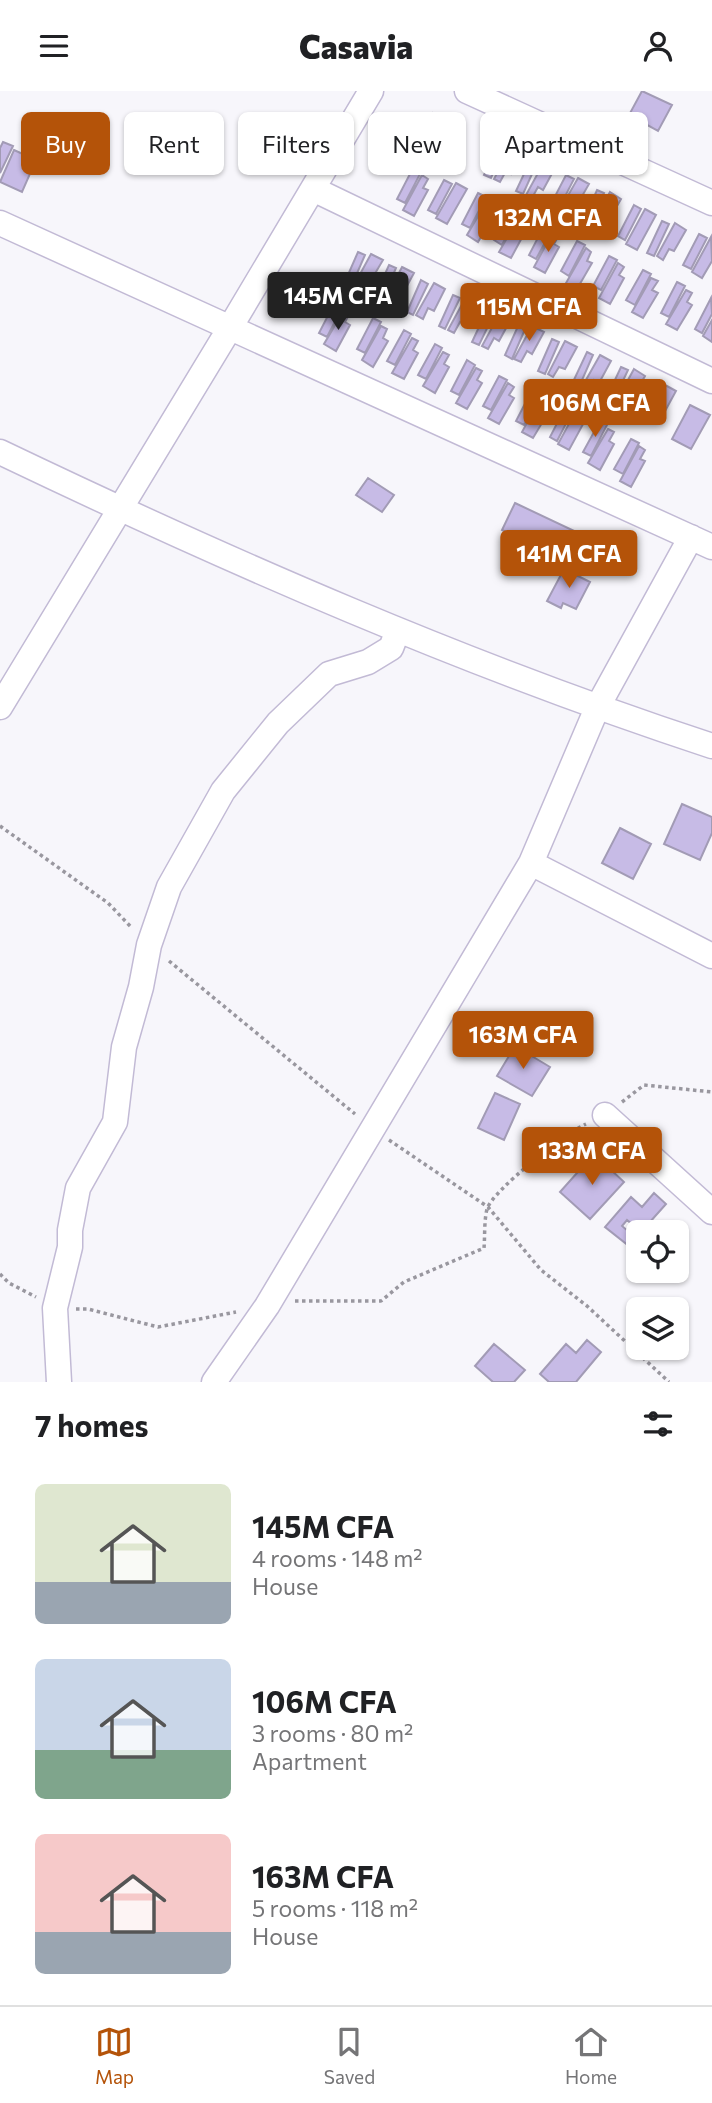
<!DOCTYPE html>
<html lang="en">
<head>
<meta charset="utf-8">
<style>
  :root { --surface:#fff; --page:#f2f2f2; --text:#202124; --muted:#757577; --line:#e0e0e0; --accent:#b45309 }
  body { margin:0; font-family:Commissioner,sans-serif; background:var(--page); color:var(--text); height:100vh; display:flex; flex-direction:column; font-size:26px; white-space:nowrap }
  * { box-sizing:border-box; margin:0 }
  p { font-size:23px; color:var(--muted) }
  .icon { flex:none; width:38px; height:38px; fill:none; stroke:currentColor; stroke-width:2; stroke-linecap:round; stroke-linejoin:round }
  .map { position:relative; height:1291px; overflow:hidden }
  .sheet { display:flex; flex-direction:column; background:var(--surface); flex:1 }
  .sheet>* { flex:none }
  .banner { position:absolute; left:21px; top:21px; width:670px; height:63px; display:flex; gap:14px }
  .controls { position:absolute; left:626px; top:1129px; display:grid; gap:14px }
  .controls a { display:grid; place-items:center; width:63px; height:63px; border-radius:10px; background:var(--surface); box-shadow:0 2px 5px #0004; font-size:35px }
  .price { position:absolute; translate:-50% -60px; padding:0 16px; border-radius:7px; background:var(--accent); color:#fff; font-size:23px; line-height:46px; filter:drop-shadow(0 2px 4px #0008) }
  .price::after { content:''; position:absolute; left:50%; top:42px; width:21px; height:16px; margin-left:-10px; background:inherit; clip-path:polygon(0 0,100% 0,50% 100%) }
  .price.on { background:#222; color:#fff }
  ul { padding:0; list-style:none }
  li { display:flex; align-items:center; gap:21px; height:175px; padding:0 35px }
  li span { display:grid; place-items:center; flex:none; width:196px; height:140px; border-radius:10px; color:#555 }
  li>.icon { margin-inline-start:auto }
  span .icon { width:84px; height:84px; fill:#fffc; stroke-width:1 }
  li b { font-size:30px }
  h2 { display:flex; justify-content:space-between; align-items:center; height:84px; padding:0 35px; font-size:30px }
  .pill { padding:0 24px; border-radius:10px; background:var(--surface); box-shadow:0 2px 5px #0004; font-size:24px; line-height:63px }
  .pill.on { background:var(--accent); color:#fff }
  header { display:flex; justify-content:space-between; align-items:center; height:91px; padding:0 35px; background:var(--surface); font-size:32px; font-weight:800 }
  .tab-bar { display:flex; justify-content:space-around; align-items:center; height:98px; border-top:2px solid var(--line); background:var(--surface); font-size:19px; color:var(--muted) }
  .tab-bar a { display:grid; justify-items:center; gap:4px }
  .tab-bar .on { color:var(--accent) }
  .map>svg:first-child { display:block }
</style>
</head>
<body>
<header><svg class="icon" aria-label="menu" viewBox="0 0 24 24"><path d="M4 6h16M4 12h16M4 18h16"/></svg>Casavia<svg class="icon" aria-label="person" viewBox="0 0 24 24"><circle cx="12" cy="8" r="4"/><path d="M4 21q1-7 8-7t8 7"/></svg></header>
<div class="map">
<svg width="712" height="1291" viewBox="0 0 712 1291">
  <rect width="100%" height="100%" fill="#f7f6fb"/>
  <!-- building -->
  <path fill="#c7bbe6" stroke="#a29bb5" stroke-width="2" d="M642,0L672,14L658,40L629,24Z
    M433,22L440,25L425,57L418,53Z
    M446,24L457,30L445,52L440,49L434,60L428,57Z
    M3,51L13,55L0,82V57Z
    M498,53L505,56L491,87L484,84Z
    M511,55L523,61L511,83L506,80L500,91L494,88Z
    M14,59L36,69L22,101L0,91Z
    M531,68L537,72L523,103L516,100Z
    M544,71L555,77L543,99L538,96L532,107L526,104Z
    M413,77L421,81L405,112L397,108Z
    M422,84L428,88L423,97L428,99L414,125L403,119Z
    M566,84L574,88L558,119L550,115Z
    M578,87L589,93L569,128L558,122Z
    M444,89L452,93L436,123L428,119Z
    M456,92L467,98L447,133L436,127Z
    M597,99L604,102L589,134L583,131Z
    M610,101L621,108L609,129L604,127L598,138L592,134Z
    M478,102L486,106L470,137L462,133Z
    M487,110L493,113L488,122L493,125L478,151L467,144Z
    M634,114L641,118L625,149L618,145Z
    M645,118L656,124L637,159L626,153Z
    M511,119L518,123L502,154L494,149Z
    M519,126L525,130L520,139L525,141L511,167L499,161Z
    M662,130L669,133L654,165L647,162Z
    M675,132L686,139L674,160L669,158L663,169L657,165Z
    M545,133L553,137L536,168L529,164Z
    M553,141L559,144L554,153L559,156L545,182L534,176Z
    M699,143L707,147L691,178L683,174Z
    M711,146L712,170L702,187L692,181Z
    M577,150L585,154L569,185L561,180Z
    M586,157L591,161L587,170L592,172L577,198L566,192Z
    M358,161L365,164L351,196L344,193Z
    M371,163L383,169L370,191L365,189L359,199L353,196Z
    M609,165L617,169L601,199L593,195Z
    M618,172L624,176L619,184L624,187L610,213L599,207Z
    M389,174L396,177L382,209L375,205Z
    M402,176L414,182L402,204L397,201L391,212L385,209Z
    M643,179L651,183L635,214L626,209Z
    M651,187L658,190L652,199L658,202L643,227L632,221Z
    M421,189L428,193L413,224L407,221Z
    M677,191L685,195L669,226L661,222Z
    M434,192L445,198L434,220L428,217L423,228L416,224Z
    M686,199L692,202L687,211L692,214L677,239L666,233Z
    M453,204L460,207L445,238L439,235Z
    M466,206L478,212L465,234L460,231L454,242L448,239Z
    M711,207L712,223L702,242L695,238Z
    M335,211L343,215L327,246L319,242Z
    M344,219L350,222L345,231L350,234L336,260L324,253Z
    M487,219L494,223L479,254L472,251Z
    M500,222L511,228L499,250L494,247L488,258L482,255Z
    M373,227L381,231L365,262L357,258Z
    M712,229V251L703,245Z
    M519,233L526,236L512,268L505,264Z
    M381,235L387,238L383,247L388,250L373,276L362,269Z
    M532,235L544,241L532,263L527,260L521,271L514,268Z
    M404,239L411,243L395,274L387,270Z
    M412,247L418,250L413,259L418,262L404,288L392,282Z
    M552,248L559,251L545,283L538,280Z
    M565,250L577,256L565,278L559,276L553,286L548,283Z
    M435,253L442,257L426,288L418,284Z
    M443,261L449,264L444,273L449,276L435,302L423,295Z
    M587,261L593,264L579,296L572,293Z
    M600,264L611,270L599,292L594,289L588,300L582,296Z
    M467,269L475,274L459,304L451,300Z
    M621,276L628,279L613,311L606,308Z
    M476,277L482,280L477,289L482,292L467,318L456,312Z
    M634,278L645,285L633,306L628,304L622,315L616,311Z
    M499,285L507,289L491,319L483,315Z
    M508,292L514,296L509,304L514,307L499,333L488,327Z
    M652,292L659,295L644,327L637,324Z
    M665,294L676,300L664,322L659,320L653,330L647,327Z
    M532,299L541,303L524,334L516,330Z
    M541,306L547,310L542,319L548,322L533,347L522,341Z
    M690,314L710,324L691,358L672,348Z
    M566,315L573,319L557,350L550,346Z
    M577,318L588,324L569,359L558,353Z
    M600,330L607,334L591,365L583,361Z
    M608,338L614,341L609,350L614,353L600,379L588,372Z
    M631,348L639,352L623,383L614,378Z
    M639,355L645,359L640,368L645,370L631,396L620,390Z
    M368,387L394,404L382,421L356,404Z
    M515,412L606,455L593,482L502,439Z
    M564,478L590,491L576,518L563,512L561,517L547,510Z
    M682,713L712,726V742L700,769L664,753Z
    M620,737L651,753L633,788L602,772Z
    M515,955L550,976L532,1005L497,985Z
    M495,1002L520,1013L504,1049L478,1037Z
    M594,1063L624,1091L590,1128L560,1101Z
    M654,1102L666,1113L641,1141L627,1129L622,1135L636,1147L629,1155L605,1136L631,1106L642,1116Z
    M587,1249L601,1261L576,1291H549L540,1283L566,1253L576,1262Z
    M494,1253L525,1279L514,1291H493L475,1275Z"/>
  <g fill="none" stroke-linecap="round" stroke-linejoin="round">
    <defs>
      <path id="minor" d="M467,0L712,112
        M313,98L712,290
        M0,132L712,456
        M0,361C232,472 468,575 712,655
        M0,616L231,235L371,0
        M531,772L712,865
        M605,1024L712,1121
        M59,1291L55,1217L70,1156V1139L78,1097L115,1031L124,956L141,896L149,854L169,796L223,700L278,632L329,583L368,571L391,557L398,539
        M214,1291L267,1215L531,772L597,617L691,446"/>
    </defs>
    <!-- minor casing -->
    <use href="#minor" stroke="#c2bad5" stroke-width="27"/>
    <!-- path -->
    <path stroke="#99979f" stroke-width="3.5" stroke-dasharray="3.5 3.5" stroke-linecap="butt" d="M0,735L108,812L132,837
      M169,870L355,1023
      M622,1011L644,994L712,1001
      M389,1049L488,1116L541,1179L587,1215L669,1291
      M0,1183L9,1192L36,1206
      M295,1210H381L404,1191L484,1157C485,1145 484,1130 487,1118C493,1099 566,1042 586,1033
      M76,1218H88L158,1236L236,1221"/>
    <!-- minor -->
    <use href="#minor" stroke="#fff" stroke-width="24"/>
  </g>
</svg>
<div class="controls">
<a><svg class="icon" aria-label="locate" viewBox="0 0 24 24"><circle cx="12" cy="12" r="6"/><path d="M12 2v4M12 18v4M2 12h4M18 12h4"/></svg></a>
<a><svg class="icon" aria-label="layers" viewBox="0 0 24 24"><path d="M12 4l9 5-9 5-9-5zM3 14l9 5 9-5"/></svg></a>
</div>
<b class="price" style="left:548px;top:163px">132M CFA</b>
<b class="price on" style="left:338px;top:241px">145M CFA</b>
<b class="price" style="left:529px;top:252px">115M CFA</b>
<b class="price" style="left:595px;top:348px">106M CFA</b>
<b class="price" style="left:569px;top:499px">141M CFA</b>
<b class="price" style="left:523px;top:980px">163M CFA</b>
<b class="price" style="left:592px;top:1096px">133M CFA</b>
<div class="banner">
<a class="pill on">Buy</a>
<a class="pill">Rent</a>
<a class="pill">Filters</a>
<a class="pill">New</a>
<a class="pill">Apartment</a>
</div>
</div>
<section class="sheet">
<h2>7 homes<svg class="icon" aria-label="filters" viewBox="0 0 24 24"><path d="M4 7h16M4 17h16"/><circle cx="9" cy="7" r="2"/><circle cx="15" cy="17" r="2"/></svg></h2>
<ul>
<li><span style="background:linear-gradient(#dfe7d0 70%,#9aa5b1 0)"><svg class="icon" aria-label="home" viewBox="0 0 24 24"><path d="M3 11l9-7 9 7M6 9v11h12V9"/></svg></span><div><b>145M CFA</b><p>4 rooms · 148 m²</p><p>House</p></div></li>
<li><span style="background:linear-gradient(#c9d6e8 65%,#7fa58c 0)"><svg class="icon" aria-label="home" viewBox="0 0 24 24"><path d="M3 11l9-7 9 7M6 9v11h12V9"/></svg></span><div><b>106M CFA</b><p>3 rooms · 80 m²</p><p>Apartment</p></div></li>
<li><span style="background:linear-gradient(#f6c9c9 70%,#9aa5b1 0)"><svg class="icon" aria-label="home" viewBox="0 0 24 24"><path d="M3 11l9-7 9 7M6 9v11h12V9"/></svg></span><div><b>163M CFA</b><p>5 rooms · 118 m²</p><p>House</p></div></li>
</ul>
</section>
<nav class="tab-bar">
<a class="on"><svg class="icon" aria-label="map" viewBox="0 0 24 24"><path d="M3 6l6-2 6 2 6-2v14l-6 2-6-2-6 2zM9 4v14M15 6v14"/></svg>Map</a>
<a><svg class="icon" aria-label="saved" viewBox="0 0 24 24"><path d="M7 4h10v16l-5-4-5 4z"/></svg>Saved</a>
<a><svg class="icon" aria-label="home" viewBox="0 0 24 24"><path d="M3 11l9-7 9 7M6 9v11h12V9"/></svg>Home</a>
</nav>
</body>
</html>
